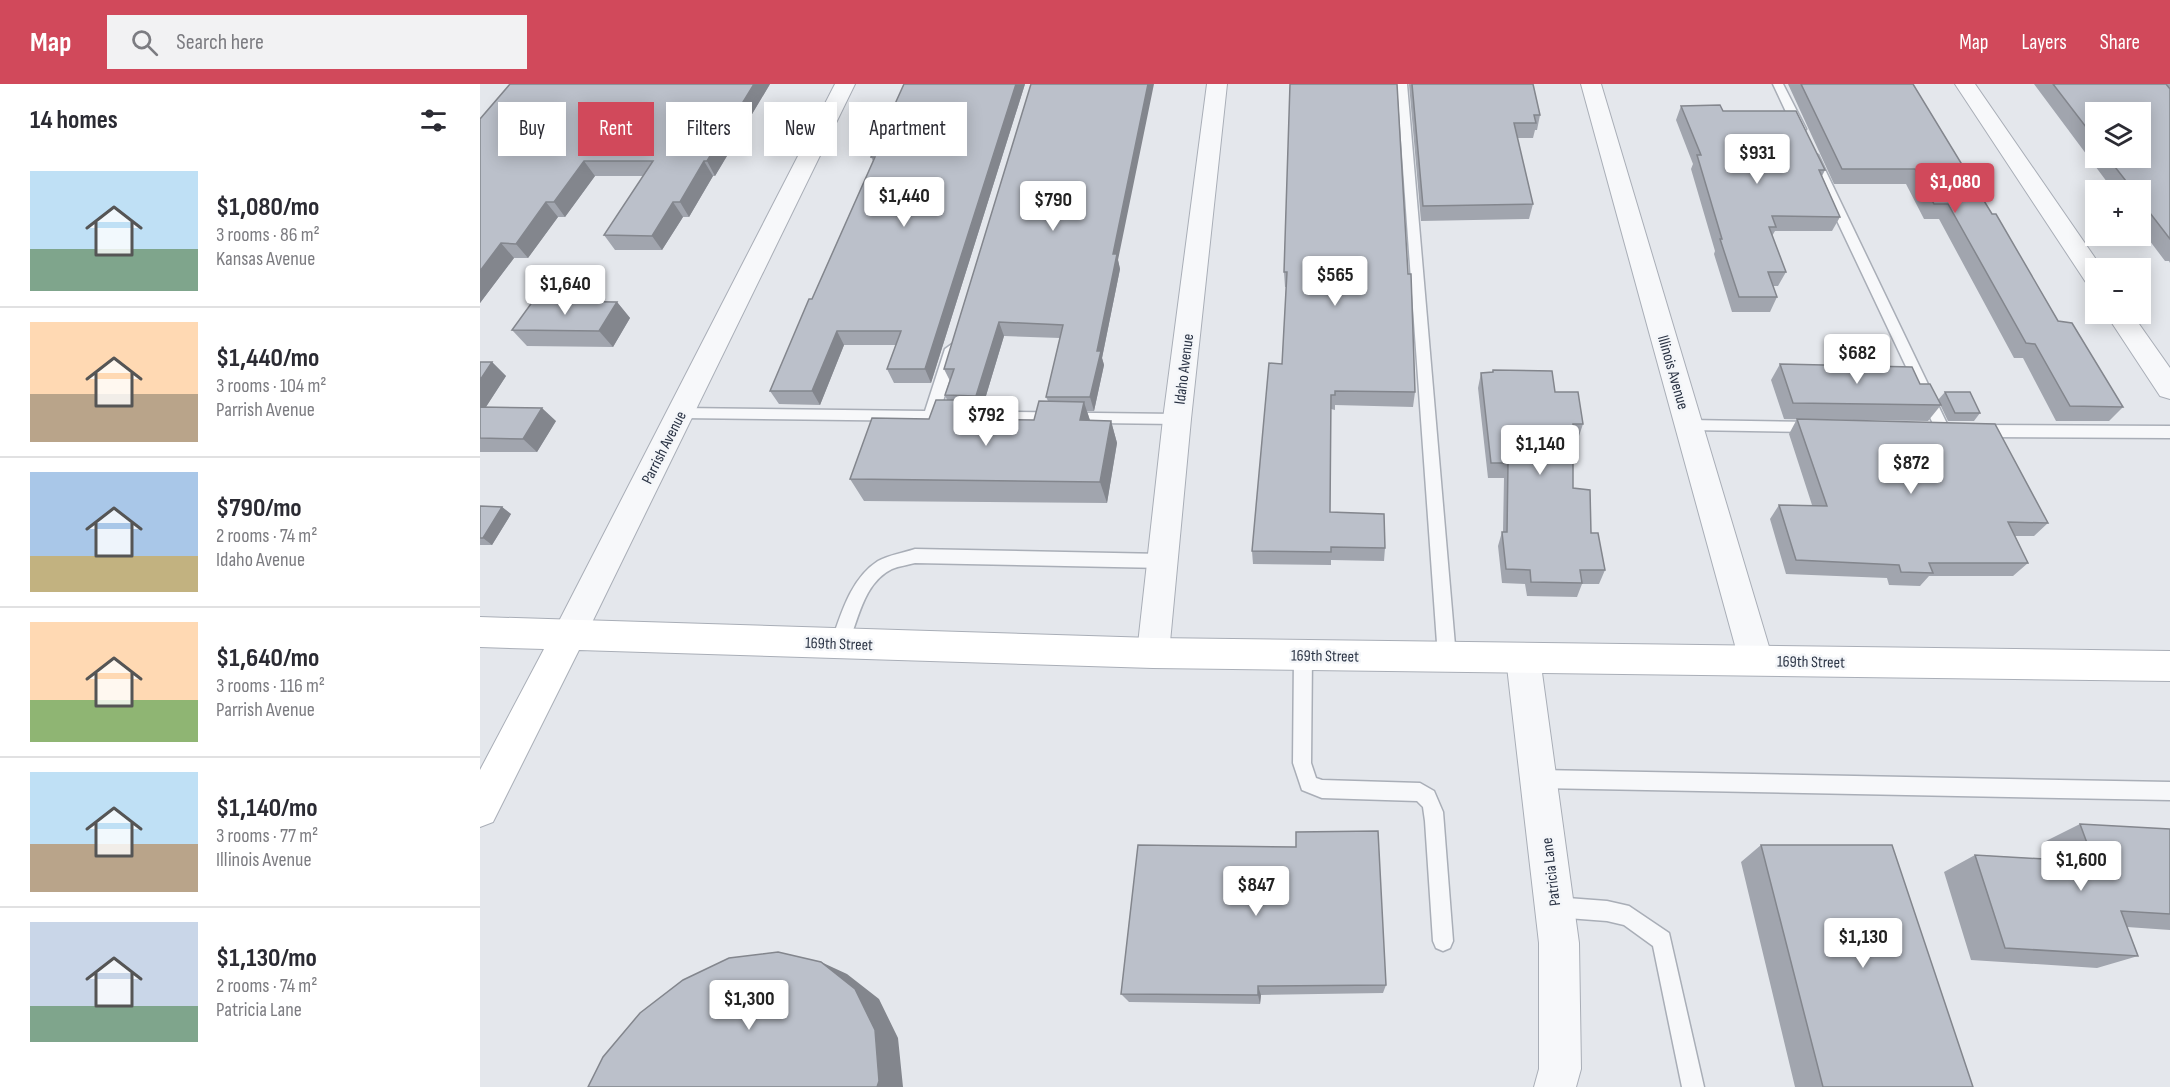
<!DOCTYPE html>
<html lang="en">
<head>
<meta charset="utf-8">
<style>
  :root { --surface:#fff; --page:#f2f2f3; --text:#2b2b33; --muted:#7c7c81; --line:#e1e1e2; --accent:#d1495b }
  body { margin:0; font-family:"Sofia Sans Condensed",sans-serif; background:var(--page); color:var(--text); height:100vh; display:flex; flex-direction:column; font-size:22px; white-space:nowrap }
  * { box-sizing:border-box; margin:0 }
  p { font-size:20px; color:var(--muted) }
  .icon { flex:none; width:33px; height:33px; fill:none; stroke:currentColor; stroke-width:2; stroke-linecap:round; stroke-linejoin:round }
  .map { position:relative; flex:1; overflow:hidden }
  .side { display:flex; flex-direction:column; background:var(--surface); width:480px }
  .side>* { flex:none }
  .hud { position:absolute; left:18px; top:18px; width:570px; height:54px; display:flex; gap:12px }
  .controls { position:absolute; left:1605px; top:18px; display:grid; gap:12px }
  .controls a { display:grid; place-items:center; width:66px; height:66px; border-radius:0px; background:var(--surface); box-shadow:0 3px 15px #0003; font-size:30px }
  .price { position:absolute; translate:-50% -51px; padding:0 14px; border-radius:6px; background:#fff; color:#222; font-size:20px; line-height:39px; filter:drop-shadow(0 2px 3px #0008) }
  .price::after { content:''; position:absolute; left:50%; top:36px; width:18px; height:14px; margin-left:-9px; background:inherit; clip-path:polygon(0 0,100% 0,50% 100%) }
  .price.active { background:var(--accent); color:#fff }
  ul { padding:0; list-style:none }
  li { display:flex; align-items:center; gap:18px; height:150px; padding:0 30px }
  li+li { border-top:2px solid var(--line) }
  li span { display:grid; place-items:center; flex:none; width:168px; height:120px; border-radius:0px; color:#555 }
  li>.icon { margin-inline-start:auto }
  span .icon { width:72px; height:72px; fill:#fffc; stroke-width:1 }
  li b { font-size:26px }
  h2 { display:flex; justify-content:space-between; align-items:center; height:72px; padding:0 30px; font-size:26px }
  .tag { padding:0 21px; border-radius:0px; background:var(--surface); box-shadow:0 3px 15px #0003; font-size:21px; line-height:54px }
  .tag.active { background:var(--accent); color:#fff }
  header { display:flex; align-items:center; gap:36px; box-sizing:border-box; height:84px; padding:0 30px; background:var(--accent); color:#fff }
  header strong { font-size:28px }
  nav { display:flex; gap:33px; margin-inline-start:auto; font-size:21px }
  .search { width:420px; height:54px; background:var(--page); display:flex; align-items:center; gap:15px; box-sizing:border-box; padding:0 21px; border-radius:0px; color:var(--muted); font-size:22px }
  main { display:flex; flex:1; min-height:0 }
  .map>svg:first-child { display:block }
</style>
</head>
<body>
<header>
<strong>Map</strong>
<div class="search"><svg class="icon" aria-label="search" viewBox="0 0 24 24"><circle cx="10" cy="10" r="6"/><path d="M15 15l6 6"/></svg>Search here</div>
<nav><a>Map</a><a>Layers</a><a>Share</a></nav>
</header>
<main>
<section class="side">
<h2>14 homes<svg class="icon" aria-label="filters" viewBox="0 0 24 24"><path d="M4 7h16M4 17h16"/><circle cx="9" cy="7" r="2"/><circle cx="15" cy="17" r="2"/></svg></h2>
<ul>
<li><span style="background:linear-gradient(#bfe0f5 65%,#7fa58c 0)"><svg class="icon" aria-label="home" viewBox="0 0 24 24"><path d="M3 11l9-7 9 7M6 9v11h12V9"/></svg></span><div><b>$1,080/mo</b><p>3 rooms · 86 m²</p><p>Kansas Avenue</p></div></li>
<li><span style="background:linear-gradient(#ffd9b3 60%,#b9a48a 0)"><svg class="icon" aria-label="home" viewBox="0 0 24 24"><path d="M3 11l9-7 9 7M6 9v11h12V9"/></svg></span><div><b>$1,440/mo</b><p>3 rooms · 104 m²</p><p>Parrish Avenue</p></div></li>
<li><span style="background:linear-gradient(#a9c7e8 70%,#c2b280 0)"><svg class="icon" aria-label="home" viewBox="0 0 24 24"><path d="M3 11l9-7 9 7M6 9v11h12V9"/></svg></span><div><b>$790/mo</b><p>2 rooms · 74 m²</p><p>Idaho Avenue</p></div></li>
<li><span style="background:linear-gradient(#ffd9b3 65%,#8fb573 0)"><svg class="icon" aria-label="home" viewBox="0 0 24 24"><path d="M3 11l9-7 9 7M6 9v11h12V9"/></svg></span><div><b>$1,640/mo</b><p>3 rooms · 116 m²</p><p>Parrish Avenue</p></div></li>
<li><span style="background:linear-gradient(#bfe0f5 60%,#b9a48a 0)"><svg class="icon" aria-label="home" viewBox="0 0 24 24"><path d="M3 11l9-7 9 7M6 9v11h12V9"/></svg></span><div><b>$1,140/mo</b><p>3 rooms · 77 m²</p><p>Illinois Avenue</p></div></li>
<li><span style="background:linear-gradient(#c9d6e8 70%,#7fa58c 0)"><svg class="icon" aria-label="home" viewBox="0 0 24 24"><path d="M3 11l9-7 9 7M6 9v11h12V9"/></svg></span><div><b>$1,130/mo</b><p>2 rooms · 74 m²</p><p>Patricia Lane</p></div></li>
</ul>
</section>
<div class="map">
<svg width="1690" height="1003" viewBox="0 0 1690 1003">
  <rect width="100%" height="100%" fill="#e4e7ec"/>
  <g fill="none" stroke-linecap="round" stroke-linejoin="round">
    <defs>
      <path id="lane" d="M917,0H927L976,573L973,578L967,581L961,578L958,573Z
        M1293,0H1303L1326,45L1324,47L1320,48L1314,45Z
        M1332,68L1338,71L1470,346L1468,350H1458L1456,346L1326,71Z
        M472,260L479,265L460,327L697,330L702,331L704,335L702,339L697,340L201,334L194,329L201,324L445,327L465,265Z
        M1209,336L1334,338L1339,339L1341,343L1339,347L1334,348L1209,346L1204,345L1202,341L1204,337Z
        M1498,341L1690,342V354L1498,353L1493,351L1491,347L1493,343Z
        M435,465L683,470L689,472L691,477L689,482L683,484L435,479C428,481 419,482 412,485C382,500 379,537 366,564L360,566L354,564L351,559C361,530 371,494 398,477C409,471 423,469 435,465Z
        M823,563L829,566L832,571L831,679L836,694L842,696L940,699L954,707L963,728L973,857L970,864L963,867L956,864L953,857L945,737L943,723L937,717L842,714L822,706L813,679L814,571L817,566Z
        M1059,686L1690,698V716L1059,704L1052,701L1050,695L1052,689Z
        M1074,813L1127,817L1149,822L1189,849L1224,1003H1202L1173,862L1144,841L1127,837L1074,833L1067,830L1064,823L1067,816Z"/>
      <path id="street" d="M355,0H375L101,561L89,565L77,561L73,551L77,541Z
        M727,0H747L711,335L689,569L685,579L673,583L661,579L657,569L683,335Z
        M1101,0H1121L1293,576L1288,586L1276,591L1264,586L1259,576Z
        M1475,0H1495L1622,184H1616V202L1607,200Z
        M1626,230H1652L1690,284V315L1680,312Z
        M1043,559L1055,564L1060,574L1099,859L1101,985L1096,1003H1054L1059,985V859L1026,574L1031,564Z"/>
      <path id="secondary" d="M0,533L673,554L1690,567V597L673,584L99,566L13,738L0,743V686L64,565L0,563Z"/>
    </defs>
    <!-- lane casing -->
    <use href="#lane" stroke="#a9aeb7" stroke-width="3"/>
    <!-- street casing -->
    <use href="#street" stroke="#a9aeb7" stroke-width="2"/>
    <!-- secondary casing -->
    <use href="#secondary" stroke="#a9aeb7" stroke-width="2"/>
    <!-- lane -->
    <use href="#lane" fill="#f7f8fa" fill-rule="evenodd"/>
    <!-- street -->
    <use href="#street" fill="#f7f8fa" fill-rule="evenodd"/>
    <!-- secondary -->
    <use href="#secondary" fill="#fff" fill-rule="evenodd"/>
  </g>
  <!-- wall -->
  <path fill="#a1a5ae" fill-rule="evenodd" d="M290,0L235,92H233L209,133H203L182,166H135L124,151L164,92H115L85,133H78L48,174H34L0,219V35Z
    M424,0H545L451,299H414L407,285L416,261H364L340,321L299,320L290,307L332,215L393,77L391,73Z
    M551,0L638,176L640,185L622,274L624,281L614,327H607L610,336L631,337L637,359L627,419L384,417L370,395L449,335L467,316L465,311L470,297L464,285ZM524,252L580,254L566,313L568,317L554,336L497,335L492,325H502Z
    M810,0L935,308L933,323L855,321V326L851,325L850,428L905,464L904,477L851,476V481L773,480L772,467L802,280L806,203H805L804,188Z
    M929,0H1053L1060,31L1057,46H1055L1053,54H1037L1053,120L1049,135L941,137Z
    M1308,0H1433L1512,130L1578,237L1643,323L1629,337H1576L1543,274H1534L1459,135H1444L1426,100H1354Z
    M1554,0H1690V179L1689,177H1685L1660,144V106H1633ZM1616,28L1660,74H1616Z
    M1201,22L1243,27L1345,86L1342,92L1360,133L1352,147H1295L1292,152L1306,188L1298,202H1293L1297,213L1290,228H1252L1234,170L1235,167L1211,85L1213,80L1196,36Z
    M137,218L150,234L133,263L47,262L32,246Z
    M0,278H12L26,292L6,323L76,337L57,368H0Z
    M1300,280L1461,321L1448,337L1304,335L1291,296Z
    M1013,286L1075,308L1103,340L1098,355H1093V404L1111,449L1125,486L1119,500H1102L1097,513L1047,512L1045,500L1022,499L1018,462L1022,448H1023L1024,394H1008L998,304L1001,289L1012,288Z
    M1465,308L1500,329L1494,337H1468L1458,316Z
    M1317,335L1568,439L1554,452H1535L1548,479L1533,492H1449L1440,502L1409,501L1407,494L1306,490L1290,435L1299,421H1332L1309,350Z
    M0,422L22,423L31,430L12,461H0Z
    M1600,740L1690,745V846L1647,843L1658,872L1617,884L1491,876L1464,788L1495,771L1570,775L1564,758Z
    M658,761L906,901L903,909L781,911L780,920L649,918L641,910Z
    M1281,761L1493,1003H1315L1261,778Z"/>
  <!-- shaded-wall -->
  <path fill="#83868d" d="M274,0H290L235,92L227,77Z
    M536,0H545L451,299L445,285Z
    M668,0H674L638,176L640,185L622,274L624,281L614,327L610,313L633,170Z
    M104,77L115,92L85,133L74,118Z
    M224,77L233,92L209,133L200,118Z
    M66,118L78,133L48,174L36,160Z
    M193,118L203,133L182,166L172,152Z
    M21,159L34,174L0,219V187Z
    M137,218L150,234L133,263L119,247Z
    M519,238L524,252L502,325L496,312Z
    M357,247L364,261L340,321L332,307Z
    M12,278L26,292L0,332V296Z
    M488,316L498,339L482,335Z
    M604,318L611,340L600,336Z
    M62,324L76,337L57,368L43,355Z
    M631,337L637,359L627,419L620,398Z
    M22,423L31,430L12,461L3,454Z
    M341,878L367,890L399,915L418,954L423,1003H397Z
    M778,902L781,911L780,920L778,911Z"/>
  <!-- building -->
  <path fill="#bbc0ca" stroke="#83868d" stroke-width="1.5" d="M30,0H274L227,77H224L200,118H193L172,152L124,151L173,77H104L74,118H66L36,160L21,159L0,187V35Z
    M424,0H536L445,285H407L421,247H357L332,307H290L329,215H332L395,73H391Z
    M551,0H668L633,170H637L617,267H621L610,313H566L583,241L519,238L496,312L465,311L474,285H464Z
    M810,0H917L928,190H931L935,308L855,307V311H851L850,428L904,430L905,464L851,463V468L772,467L789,279L802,280L807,188H804Z
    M932,0H1053L1060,31H1054L1056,39H1034L1053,120L943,122Z
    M1321,0H1433L1512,130H1516L1578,237L1592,239L1643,323L1590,322L1555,260L1546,259L1468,120H1454L1435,85H1362Z
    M1573,0H1686L1690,5V155L1660,116V106H1653L1628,74H1660V28H1616V56Z
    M1240,21L1243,27H1316L1345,86H1339L1360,133L1292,132L1296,143H1289L1306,188H1288L1297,213H1259L1240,155H1242L1217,71H1221L1201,22Z
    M53,217L137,218L119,247L32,246Z
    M0,278H12L0,296Z
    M1300,280L1432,283L1440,300H1450L1461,321L1313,319Z
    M1013,286L1072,287L1075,308H1098L1103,340H1093V404L1110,406L1111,449H1118L1125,486H1100L1102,499L1051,498L1050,486L1026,485L1022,448H1027L1028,379H1011L1001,289L1013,288Z
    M1465,308H1490L1500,329H1475Z
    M456,316H488L482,335L554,336L559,317L604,318L600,336L631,337L620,398L370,395L392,334L449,335Z
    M0,323L62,324L43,355L0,354Z
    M1317,335L1515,340L1568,439L1528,438L1548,479H1449L1453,489L1421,488L1419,481L1316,476L1299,421L1347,422Z
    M0,422L22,423L3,454H0Z
    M1600,740L1690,745V830L1641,827L1658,872L1525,864L1495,771L1614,778Z
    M898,747L906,901L778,902V911L641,910L658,761L816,763V748Z
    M1281,761H1412L1493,1003H1343Z
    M298,868L341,878L375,905L395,946L399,997L397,1003H108L123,973L160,929L203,896L249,874Z"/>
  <g text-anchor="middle" stroke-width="5" stroke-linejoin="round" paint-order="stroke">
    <!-- street labels -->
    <g font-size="16" fill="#2b3445" stroke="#f4f6f9">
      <text transform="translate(703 285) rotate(-83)" y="6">Idaho Avenue</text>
      <text transform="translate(1194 288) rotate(74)" y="6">Illinois Avenue</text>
      <text transform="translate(183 363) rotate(-63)" y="6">Parrish Avenue</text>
      <text transform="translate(359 559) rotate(2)" y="6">169th Street</text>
      <text transform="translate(845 571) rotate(1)" y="6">169th Street</text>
      <text transform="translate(1331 577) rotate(1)" y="6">169th Street</text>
      <text transform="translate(1070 788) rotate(-97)" y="6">Patricia Lane</text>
    </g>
  </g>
</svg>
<div class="controls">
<a><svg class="icon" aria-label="layers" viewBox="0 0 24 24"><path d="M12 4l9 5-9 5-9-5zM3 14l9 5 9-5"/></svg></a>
<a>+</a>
<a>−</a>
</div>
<b class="price" style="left:1277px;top:101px">$931</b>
<b class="price active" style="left:1475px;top:130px">$1,080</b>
<b class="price" style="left:424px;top:144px">$1,440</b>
<b class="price" style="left:573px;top:148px">$790</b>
<b class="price" style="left:855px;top:223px">$565</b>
<b class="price" style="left:85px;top:232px">$1,640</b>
<b class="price" style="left:1377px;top:301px">$682</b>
<b class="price" style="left:506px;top:363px">$792</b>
<b class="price" style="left:1060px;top:392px">$1,140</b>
<b class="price" style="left:1431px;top:411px">$872</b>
<b class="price" style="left:1601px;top:808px">$1,600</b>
<b class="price" style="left:776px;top:833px">$847</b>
<b class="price" style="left:1383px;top:885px">$1,130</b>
<b class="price" style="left:269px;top:947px">$1,300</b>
<div class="hud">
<a class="tag">Buy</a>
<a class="tag active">Rent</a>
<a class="tag">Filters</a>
<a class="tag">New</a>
<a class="tag">Apartment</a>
</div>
</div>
</main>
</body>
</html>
